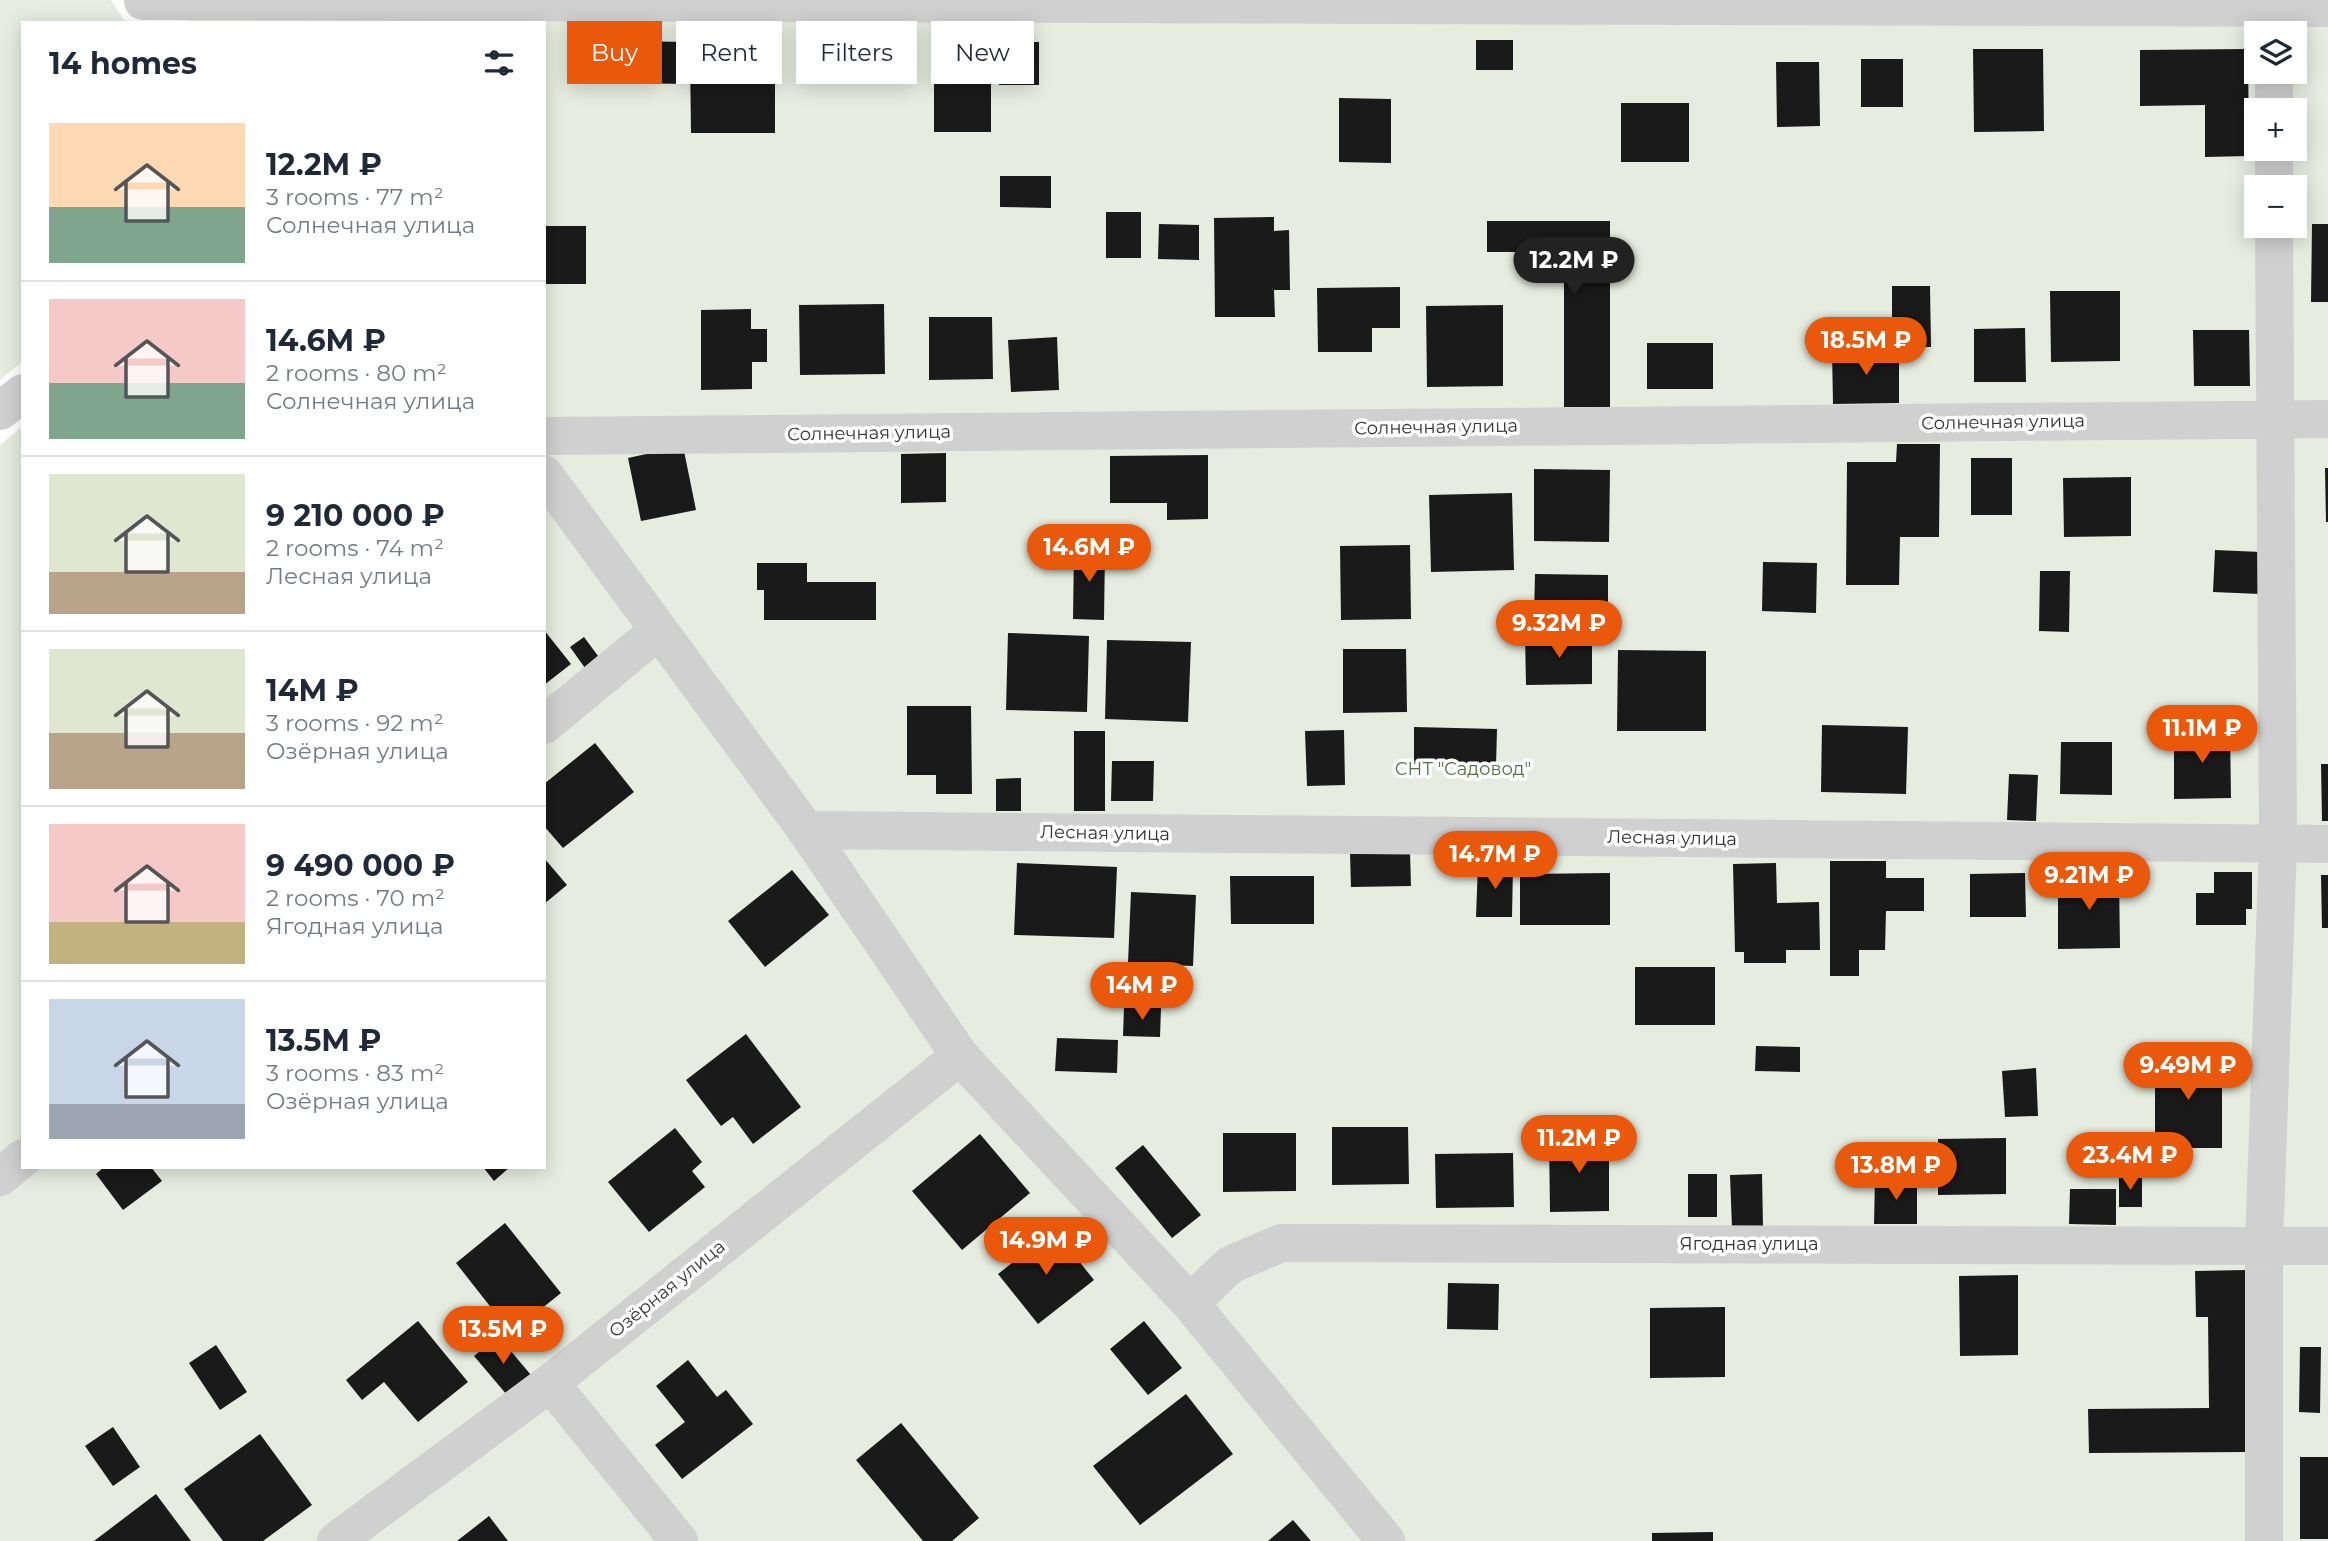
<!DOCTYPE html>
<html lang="en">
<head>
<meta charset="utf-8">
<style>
  :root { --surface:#fff; --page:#f2f2f3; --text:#1f2937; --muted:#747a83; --line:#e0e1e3; --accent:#ea580c }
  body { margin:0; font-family:Montserrat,sans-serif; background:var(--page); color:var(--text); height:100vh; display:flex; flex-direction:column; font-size:26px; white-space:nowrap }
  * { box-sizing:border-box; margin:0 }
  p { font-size:23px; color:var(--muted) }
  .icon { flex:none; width:38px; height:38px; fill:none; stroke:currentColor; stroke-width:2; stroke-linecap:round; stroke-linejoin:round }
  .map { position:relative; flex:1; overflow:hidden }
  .side { position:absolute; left:21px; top:21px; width:525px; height:1148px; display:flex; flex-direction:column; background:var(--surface); border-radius:0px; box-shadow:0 4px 18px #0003 }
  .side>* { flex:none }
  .guide { position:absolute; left:567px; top:21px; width:665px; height:63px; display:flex; gap:14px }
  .fabs { position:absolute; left:2244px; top:21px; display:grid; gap:14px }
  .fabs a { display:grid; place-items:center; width:63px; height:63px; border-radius:0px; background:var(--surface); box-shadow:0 4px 18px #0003; font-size:35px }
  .price { position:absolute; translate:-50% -60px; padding:0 16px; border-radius:24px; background:var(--accent); color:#fff; font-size:23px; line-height:46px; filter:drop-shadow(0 2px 4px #0008) }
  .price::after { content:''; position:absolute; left:50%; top:42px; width:21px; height:16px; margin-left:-10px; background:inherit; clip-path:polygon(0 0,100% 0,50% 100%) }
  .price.on { background:#222; color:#fff }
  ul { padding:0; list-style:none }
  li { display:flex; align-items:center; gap:21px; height:175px; padding:0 28px }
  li+li { border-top:2px solid var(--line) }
  li span { display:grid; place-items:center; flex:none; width:196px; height:140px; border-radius:0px; color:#555 }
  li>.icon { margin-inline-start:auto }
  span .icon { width:84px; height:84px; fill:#fffc; stroke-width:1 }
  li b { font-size:30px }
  h2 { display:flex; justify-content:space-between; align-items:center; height:84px; padding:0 28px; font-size:30px }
  .tag { padding:0 24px; border-radius:0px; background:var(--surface); box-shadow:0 4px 18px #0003; font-size:24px; line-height:63px }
  .tag.on { background:var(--accent); color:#fff }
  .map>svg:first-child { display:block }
</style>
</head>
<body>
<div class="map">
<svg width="2328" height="1541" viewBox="0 0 2328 1541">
  <rect width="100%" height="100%" fill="#fff"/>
  <!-- green -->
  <path fill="#e6ecdf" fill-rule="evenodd" d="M0,0H111L126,23H23V361L0,380Z
    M173,0H2328V1541H0V445L23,426V1167H544V23H190ZM2256,33H2294V72H2256ZM2256,110H2294V149H2256ZM2256,187H2294V226H2256Z"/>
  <!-- building -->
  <path fill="#1a1a1a" d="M1476,40H1513V70H1476Z
    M633,41L685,42V84L632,83Z
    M999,42H1039V85H999Z
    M934,49H991V132H934Z
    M1973,49H2043L2044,131L1974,132Z
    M2248,49L2249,156L2205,157V105L2140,106V50Z
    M690,55H775V133H691Z
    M1861,59H1903V107H1861Z
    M1776,62H1819L1820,126L1777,127Z
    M1339,98L1391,99V163L1339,162Z
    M1621,103H1689V162H1621Z
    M1000,176H1051V208L1000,207Z
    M1106,212H1141V258H1106Z
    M1274,217V231L1289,230L1290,290H1274L1275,317H1215L1214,218Z
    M1487,221H1610V407H1564V252H1487Z
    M1159,224L1199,225V260L1158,259Z
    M2312,224H2328V302H2311Z
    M544,226H586V284H544Z
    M1892,286H1930L1931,347H1892Z
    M1400,287V328H1372V352H1318L1317,288Z
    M2050,291H2120V361L2051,362Z
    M884,304L885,374L800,375L799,305Z
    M1503,305V386L1427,387L1426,306Z
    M751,309V329H767V362H752V389L701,390V310Z
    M929,317H992L993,379L929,380Z
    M2025,328L2026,382H1974V329Z
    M2193,330H2249L2250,386H2194Z
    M1057,337L1059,390L1011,392L1008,340Z
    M1647,343H1713V389H1647Z
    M1899,350V403L1833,404L1832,351Z
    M1897,444H1940L1939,537H1900L1899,585H1846L1847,462H1896Z
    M683,446L696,510L641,521L628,458Z
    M946,453V502L901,503V454Z
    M1208,455V519L1167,520V503H1110V456Z
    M1971,458H2012V515H1971Z
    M2325,468H2328V522H2326Z
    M1534,469L1610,470L1609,542L1534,541Z
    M2131,477V536L2064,537L2063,478Z
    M1512,493L1514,570L1431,572L1429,495Z
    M1410,545L1411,619L1341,620L1340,546Z
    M1074,549L1105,550L1104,620L1073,619Z
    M2215,550L2261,552L2260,594L2213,592Z
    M1763,562L1817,563L1816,613L1762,611Z
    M757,563H807V582H876V620H764V590H757Z
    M2040,571H2070L2069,632L2039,631Z
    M1535,574L1608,575V619L1534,617Z
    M544,630L571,664L544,685Z
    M1008,633L1089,636L1087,712L1006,710Z
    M1525,636H1592V684L1526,685Z
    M584,637L604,664L590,675L570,647Z
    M1107,640L1191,642L1188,722L1105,719Z
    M1343,649H1406L1407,712L1343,713Z
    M1618,650L1706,651V731H1617Z
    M907,706H971L972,794H936V775H907Z
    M1822,725L1908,727L1906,794L1821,792Z
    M1414,727L1497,729L1496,766L1414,764Z
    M1344,730L1345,785L1307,786L1305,731Z
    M1074,731H1105V811H1074Z
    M2174,731H2230L2231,798L2174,799Z
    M2061,742H2112V795L2060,794Z
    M595,743L634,792L563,848L544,826V784Z
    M1112,761H1154L1153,801H1111Z
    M2321,764H2328V821H2322Z
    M2009,774L2038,775L2036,821L2007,820Z
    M1021,778V811H996V779Z
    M1410,852L1411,886L1351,887L1350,853Z
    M544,858L567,885L544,904Z
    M1830,861H1886V878H1924V911H1886L1885,950H1859V976H1830Z
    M1017,863L1117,867L1114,938L1014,935Z
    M1776,863L1777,903L1819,902L1820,950H1786V963H1744V952H1735L1733,864Z
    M1478,864L1513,865L1512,917H1476Z
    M792,870L829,915L765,967L728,921Z
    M2214,872H2252V909H2246V925H2196V893H2214Z
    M1610,873V925H1520V874Z
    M2025,873L2026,917H1970V874Z
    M2119,874L2120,948L2058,949V875Z
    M2321,875H2328V928H2322Z
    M1230,876H1314V924H1231Z
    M1131,892L1196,895L1193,966L1128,963Z
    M1635,967H1715V1025H1635Z
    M1124,1008H1161L1160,1037L1123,1036Z
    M746,1034L801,1107L753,1144L733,1117L721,1126L686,1080Z
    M1057,1038L1118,1040L1117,1073L1055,1071Z
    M1756,1046L1800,1047V1072L1755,1071Z
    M2155,1055H2222V1148H2155Z
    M2036,1068L2038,1116L2005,1117L2002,1071Z
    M1332,1127H1408L1409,1184L1332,1185Z
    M675,1128L702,1162L692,1171L705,1187L649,1232L608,1182Z
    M1223,1133H1296V1191L1223,1192Z
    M980,1134L1030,1193L962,1250L912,1191Z
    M1549,1138H1609V1211L1550,1212Z
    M2006,1138V1194L1938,1195V1139Z
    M1143,1145L1201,1215L1172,1238L1115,1168Z
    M1513,1153L1514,1207L1436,1208L1435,1154Z
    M104,1167H151L162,1181L123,1210L96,1174Z
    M483,1167H510L494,1181Z
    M1688,1174H1717V1217H1688Z
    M1762,1174L1763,1226L1732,1228L1730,1175Z
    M2119,1176H2142V1207H2119Z
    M1875,1179L1917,1180V1224H1874Z
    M2070,1189H2116V1225L2069,1224Z
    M505,1223L561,1293L511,1333L456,1263Z
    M1054,1230L1094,1280L1038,1324L998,1274Z
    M2246,1270L2248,1452L2089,1453L2088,1409L2209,1408L2208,1317H2196L2195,1271Z
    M2018,1275V1355L1960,1356L1959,1276Z
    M1448,1283L1499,1284L1498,1330L1447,1329Z
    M1725,1307V1377L1650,1378V1308Z
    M418,1321L468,1382L418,1422L384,1382L362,1400L346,1380Z
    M1144,1321L1182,1368L1148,1395L1110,1349Z
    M498,1336L531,1375L507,1395L474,1356Z
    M216,1345L247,1392L220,1410L189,1363Z
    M2300,1347H2321L2320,1413L2299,1412Z
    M688,1360L717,1397L726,1390L753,1424L682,1479L655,1445L685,1422L656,1386Z
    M1186,1394L1233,1454L1140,1525L1093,1466Z
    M901,1423L979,1518L952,1541H923L856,1460Z
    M113,1427L140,1467L113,1486L85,1446Z
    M260,1434L312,1505L263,1541H223L184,1489Z
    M2300,1457H2328V1539H2300Z
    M156,1494L191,1541H94Z
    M489,1516L508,1541H457Z
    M1293,1520L1311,1541H1268Z
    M1713,1532V1541H1652V1533Z"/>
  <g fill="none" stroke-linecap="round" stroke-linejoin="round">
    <!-- minor -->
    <path stroke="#d0d0d0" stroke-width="38" d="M143,1L2328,8
      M2274,72V110
      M2274,149V187
      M0,411L23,393
      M544,436L2328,419
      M544,474L806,830L960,1056L1190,1303L1386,1541
      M544,725L659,630
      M806,830L2328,844
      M0,1177L23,1158
      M1190,1303L1230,1265L1281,1243L2328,1246
      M550,1383L679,1541
      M336,1541L550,1383L960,1056
      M2264,1541V1246L2278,844L2274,226"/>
  </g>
  <g text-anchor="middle" stroke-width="7" stroke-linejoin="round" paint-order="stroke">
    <!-- street labels -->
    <g font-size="18" fill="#333" stroke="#fff">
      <text transform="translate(2003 422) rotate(-1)" y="6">Солнечная улица</text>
      <text transform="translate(1436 427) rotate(-1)" y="6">Солнечная улица</text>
      <text transform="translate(869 433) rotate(-1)" y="6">Солнечная улица</text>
      <text transform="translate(1105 833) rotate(1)" y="6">Лесная улица</text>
      <text transform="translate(1672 838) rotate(1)" y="6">Лесная улица</text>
      <text x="1749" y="1250">Ягодная улица</text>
      <text transform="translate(667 1289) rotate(-39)" y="6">Озёрная улица</text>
    </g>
    <!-- park labels -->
    <g font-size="18" fill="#56703f" stroke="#fff">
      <text x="1463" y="775">СНТ "Садовод"</text>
    </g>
  </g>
</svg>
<div class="fabs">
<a><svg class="icon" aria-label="layers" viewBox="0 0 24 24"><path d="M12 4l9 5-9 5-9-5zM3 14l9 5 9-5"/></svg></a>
<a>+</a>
<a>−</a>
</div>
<b class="price on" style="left:1574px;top:297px">12.2M ₽</b>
<b class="price" style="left:1866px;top:377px">18.5M ₽</b>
<b class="price" style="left:1089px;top:584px">14.6M ₽</b>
<b class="price" style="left:1559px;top:660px">9.32M ₽</b>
<b class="price" style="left:2202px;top:765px">11.1M ₽</b>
<b class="price" style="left:1495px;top:891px">14.7M ₽</b>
<b class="price" style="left:2089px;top:912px">9.21M ₽</b>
<b class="price" style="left:1142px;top:1022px">14M ₽</b>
<b class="price" style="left:2188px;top:1102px">9.49M ₽</b>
<b class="price" style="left:1579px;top:1175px">11.2M ₽</b>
<b class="price" style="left:2130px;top:1192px">23.4M ₽</b>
<b class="price" style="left:1896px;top:1202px">13.8M ₽</b>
<b class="price" style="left:1046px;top:1277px">14.9M ₽</b>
<b class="price" style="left:503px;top:1366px">13.5M ₽</b>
<div class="guide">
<a class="tag on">Buy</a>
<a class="tag">Rent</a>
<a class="tag">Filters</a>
<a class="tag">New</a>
</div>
<section class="side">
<h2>14 homes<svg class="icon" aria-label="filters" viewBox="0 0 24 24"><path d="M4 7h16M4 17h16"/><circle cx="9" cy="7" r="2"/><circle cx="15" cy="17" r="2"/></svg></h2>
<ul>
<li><span style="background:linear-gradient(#ffd9b3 60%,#7fa58c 0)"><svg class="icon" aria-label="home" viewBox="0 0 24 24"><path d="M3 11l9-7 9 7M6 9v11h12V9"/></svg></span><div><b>12.2M ₽</b><p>3 rooms · 77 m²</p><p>Солнечная улица</p></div></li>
<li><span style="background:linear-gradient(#f6c9c9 60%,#7fa58c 0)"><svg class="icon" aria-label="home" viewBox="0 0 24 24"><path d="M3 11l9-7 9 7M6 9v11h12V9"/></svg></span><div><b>14.6M ₽</b><p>2 rooms · 80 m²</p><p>Солнечная улица</p></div></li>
<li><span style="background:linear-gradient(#dfe7d0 70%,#b9a48a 0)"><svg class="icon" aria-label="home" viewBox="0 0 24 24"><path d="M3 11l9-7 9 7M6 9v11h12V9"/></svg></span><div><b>9 210 000 ₽</b><p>2 rooms · 74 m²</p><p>Лесная улица</p></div></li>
<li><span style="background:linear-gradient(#dfe7d0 60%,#b9a48a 0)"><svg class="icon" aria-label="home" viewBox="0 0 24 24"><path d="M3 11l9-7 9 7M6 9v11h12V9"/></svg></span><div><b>14M ₽</b><p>3 rooms · 92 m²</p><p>Озёрная улица</p></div></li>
<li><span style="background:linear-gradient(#f6c9c9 70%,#c2b280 0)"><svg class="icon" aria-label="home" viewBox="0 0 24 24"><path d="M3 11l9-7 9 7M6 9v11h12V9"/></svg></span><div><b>9 490 000 ₽</b><p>2 rooms · 70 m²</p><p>Ягодная улица</p></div></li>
<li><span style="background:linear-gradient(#c9d6e8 75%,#9aa5b1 0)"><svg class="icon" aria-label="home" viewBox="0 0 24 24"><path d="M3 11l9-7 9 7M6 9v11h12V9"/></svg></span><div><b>13.5M ₽</b><p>3 rooms · 83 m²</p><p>Озёрная улица</p></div></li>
</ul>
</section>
</div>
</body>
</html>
